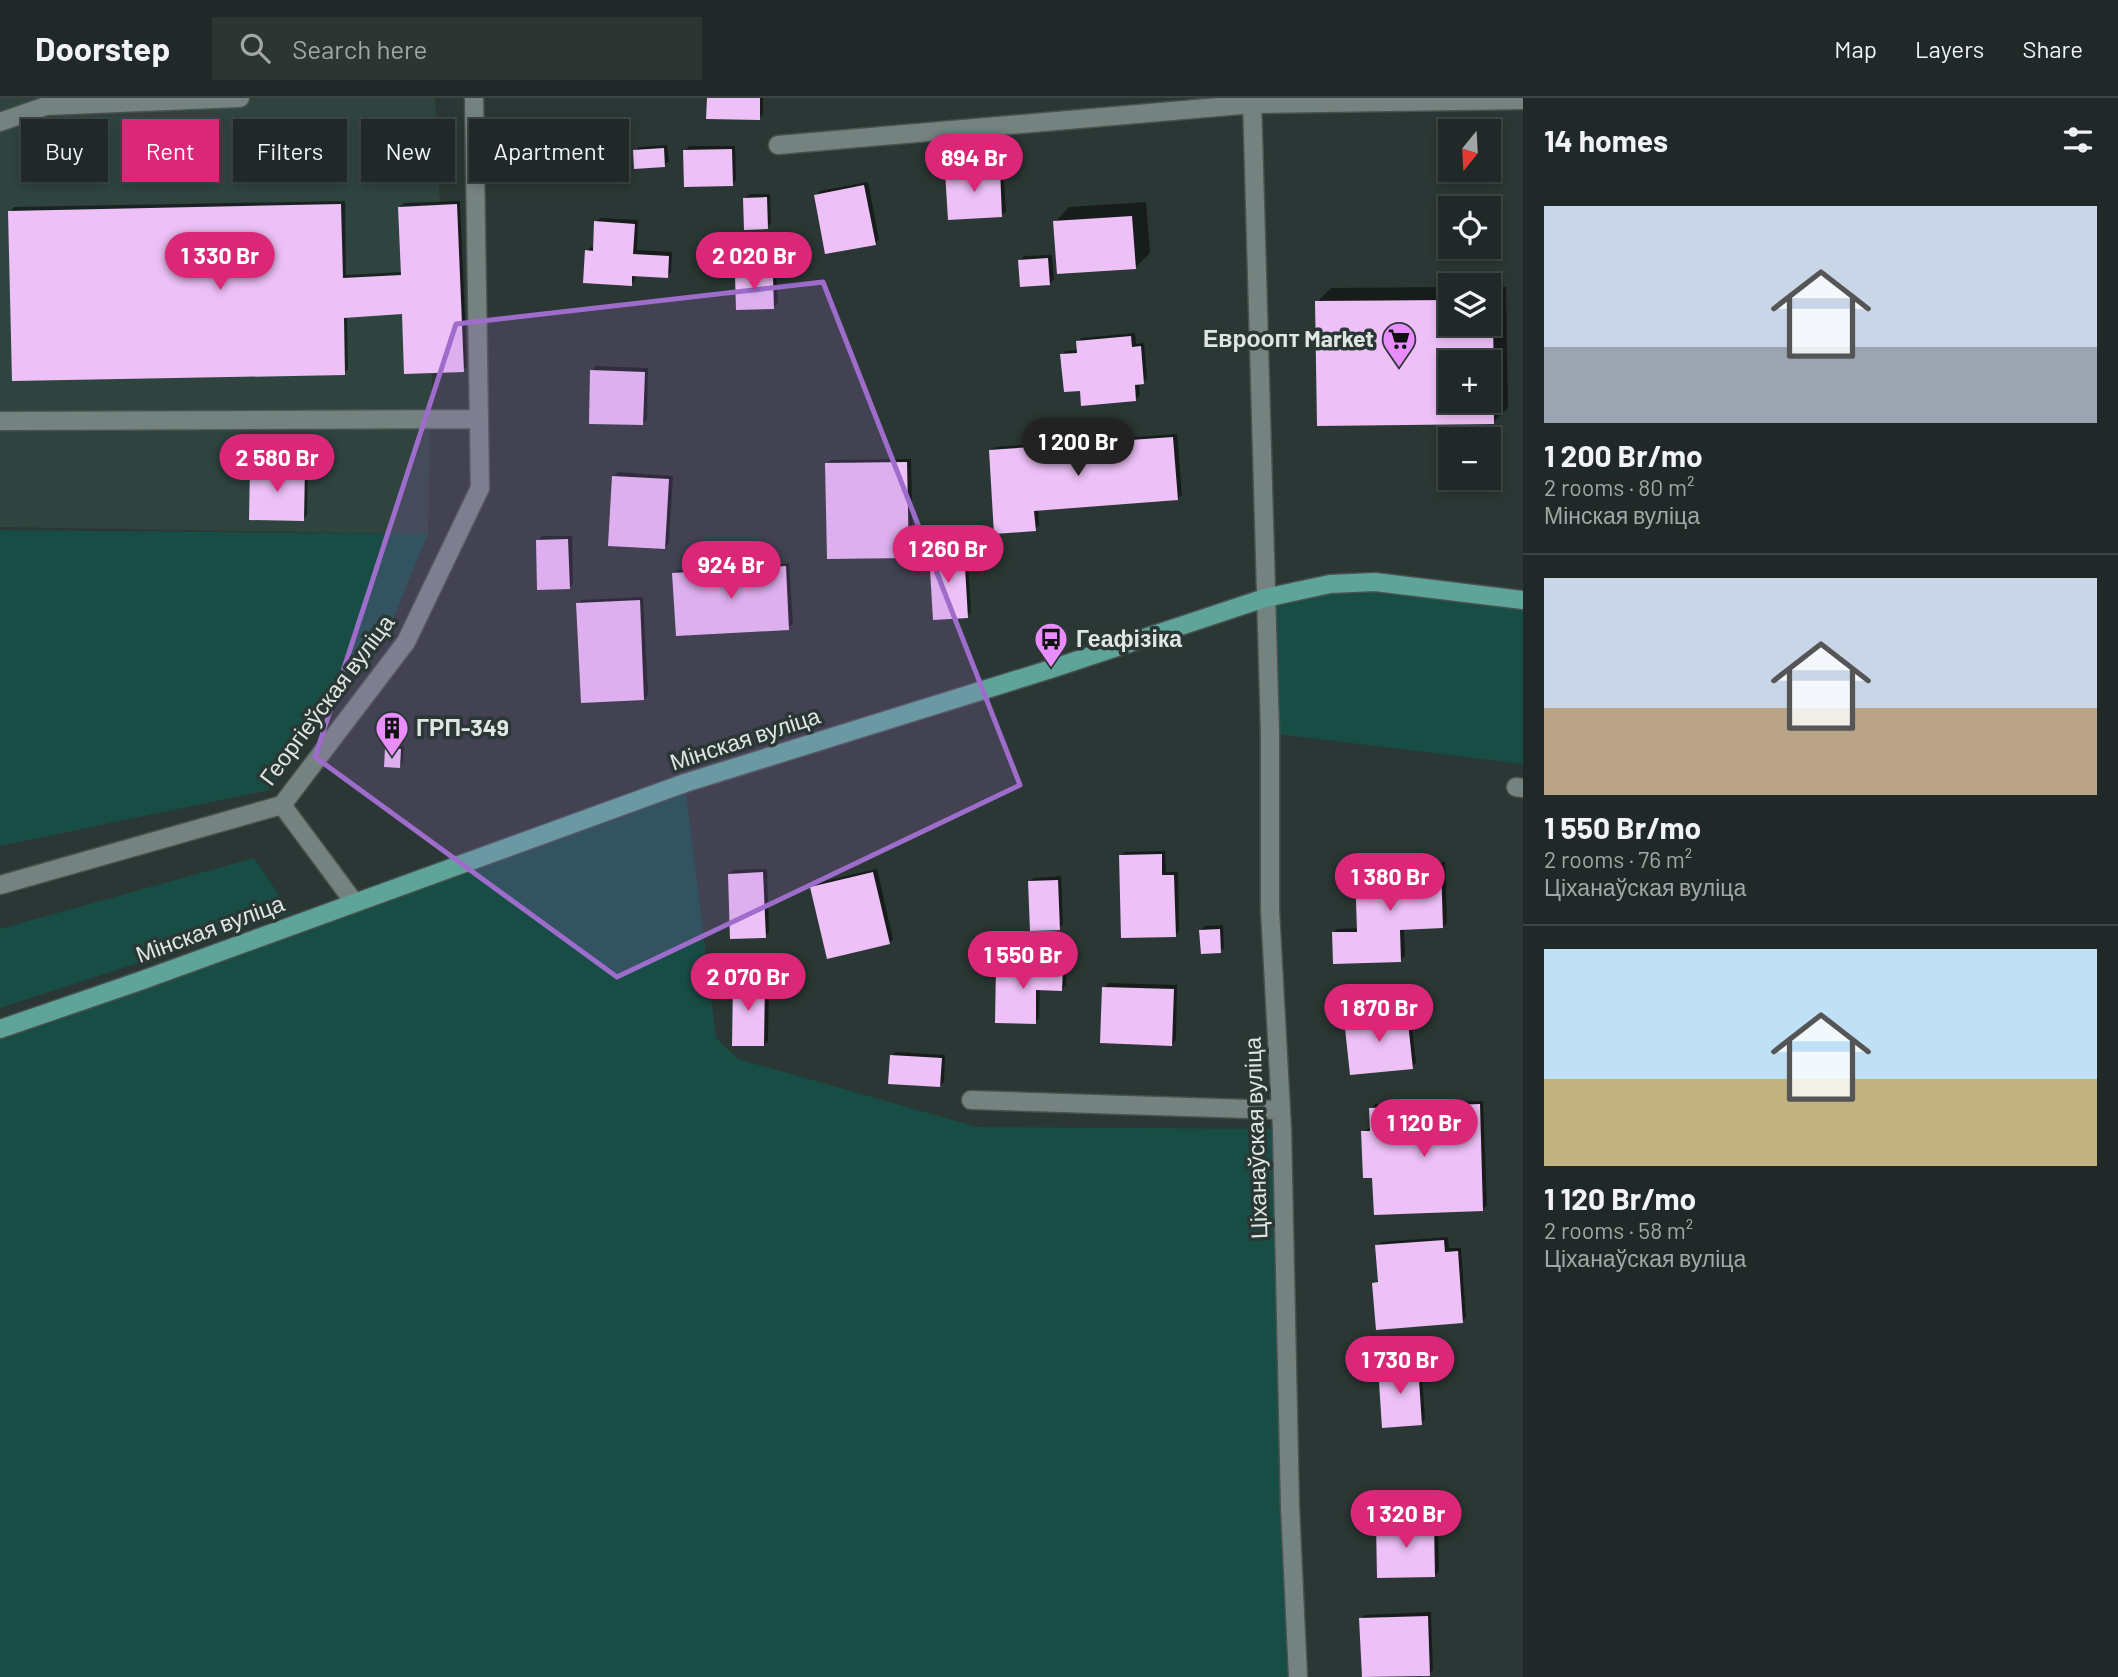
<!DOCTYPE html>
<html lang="en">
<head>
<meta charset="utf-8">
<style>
  :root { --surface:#202927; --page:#2d3533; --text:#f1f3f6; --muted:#a2a6a7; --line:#3d4544; --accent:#db2777 }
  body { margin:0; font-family:Barlow,sans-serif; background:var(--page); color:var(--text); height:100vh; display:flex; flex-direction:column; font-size:26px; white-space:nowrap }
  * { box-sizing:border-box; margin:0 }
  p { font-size:23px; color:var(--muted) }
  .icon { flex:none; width:38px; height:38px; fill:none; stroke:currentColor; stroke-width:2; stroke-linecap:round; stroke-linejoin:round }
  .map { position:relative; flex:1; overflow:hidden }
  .drawer { display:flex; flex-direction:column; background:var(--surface); width:595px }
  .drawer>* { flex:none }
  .guide { position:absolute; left:21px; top:21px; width:665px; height:63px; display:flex; gap:14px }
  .needle { width:46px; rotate:198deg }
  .controls { position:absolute; left:1438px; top:21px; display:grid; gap:14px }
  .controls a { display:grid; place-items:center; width:63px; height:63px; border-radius:0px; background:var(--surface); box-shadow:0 4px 10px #0003,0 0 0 2px var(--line); font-size:35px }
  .price { position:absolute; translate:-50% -60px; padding:0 16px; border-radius:24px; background:var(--accent); color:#fff; font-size:23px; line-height:46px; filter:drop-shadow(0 2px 4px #0008) }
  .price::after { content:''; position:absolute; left:50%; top:42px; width:21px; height:16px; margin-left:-10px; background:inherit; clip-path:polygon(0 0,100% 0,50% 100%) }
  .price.selected { background:#222; color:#fff }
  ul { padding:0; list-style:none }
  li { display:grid; align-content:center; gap:14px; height:371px; padding:0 21px }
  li+li { border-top:2px solid var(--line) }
  li span { display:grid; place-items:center; height:217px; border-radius:0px; color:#555 }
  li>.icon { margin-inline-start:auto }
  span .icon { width:126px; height:126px; fill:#fffc; stroke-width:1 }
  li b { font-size:30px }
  h2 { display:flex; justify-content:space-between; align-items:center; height:84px; padding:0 21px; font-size:30px }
  .chip { padding:0 24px; border-radius:0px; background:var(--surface); box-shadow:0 4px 10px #0003,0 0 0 2px var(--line); font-size:24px; line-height:63px }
  .chip.selected { background:var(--accent); color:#fff }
  header { display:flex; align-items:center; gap:42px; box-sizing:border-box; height:98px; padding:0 35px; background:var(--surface); border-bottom:2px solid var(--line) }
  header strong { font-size:33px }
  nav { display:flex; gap:38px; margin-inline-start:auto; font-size:24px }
  .search { width:490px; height:63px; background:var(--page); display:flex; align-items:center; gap:18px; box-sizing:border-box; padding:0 24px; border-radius:0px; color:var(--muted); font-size:26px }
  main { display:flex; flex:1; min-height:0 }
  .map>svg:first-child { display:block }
</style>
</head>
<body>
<header>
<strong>Doorstep</strong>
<div class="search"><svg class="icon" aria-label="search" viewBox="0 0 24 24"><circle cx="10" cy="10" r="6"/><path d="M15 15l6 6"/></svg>Search here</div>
<nav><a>Map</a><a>Layers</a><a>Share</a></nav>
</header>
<main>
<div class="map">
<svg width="1523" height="1579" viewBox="0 0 1523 1579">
  <rect width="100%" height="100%" fill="#2b3734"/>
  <!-- built -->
  <path fill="#2f433f" d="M0,0H435L440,106H457L464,274L432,276L428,436L0,429Z"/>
  <!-- green -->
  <path fill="#184d46" d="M0,432L428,436L386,538L269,692L0,748Z
    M1330,486L1523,502V666L1270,635L1265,500Z
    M685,685L716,940L738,961L977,1029L1282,1031L1298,1579H0V931Z
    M254,760L291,815L0,910V831Z"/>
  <!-- shadow -->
  <path fill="#0007" fill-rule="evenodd" d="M708,0H763V16L759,20Z
    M667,47L669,63L664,67L635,53L639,49Z
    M689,48H735L736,82L732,86L685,53Z
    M1003,68L1006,113L1002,117L947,75L951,71Z
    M868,84L879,141L875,145L815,98L820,93Z
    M749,96H770L771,125L767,129L745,101Z
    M345,103L346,177L402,174L399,109L404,105L460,103L467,268L463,272L404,214L347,218L348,271L344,275L10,114L14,109Z
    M1146,104L1150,155L1136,169L1055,124L1069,109Z
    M600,120L638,122L637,152L672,154L671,174L667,178L636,176L635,182L631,186L587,153L591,149H594L596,124Z
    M1052,157L1054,181L1050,186L1020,163L1024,158Z
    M776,174L778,205L773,209L737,179L741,175Z
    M1451,189V226H1489V189H1506L1508,310L1493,324L1318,326L1317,204L1331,190ZM1451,264H1489V303H1451Z
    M1135,235L1136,246L1144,245L1147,280L1143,284L1139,285L1140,297L1136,301L1081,291L1062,257L1066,253L1079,252L1078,244L1082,240Z
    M596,268L648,270L647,321L643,325L592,273Z
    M1177,336L1182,397L1177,401L1038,410L1039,427L1035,431L990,353L995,349Z
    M911,361L913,454L909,458L827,366L831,362Z
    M256,364L308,365L307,417L303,421L252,369Z
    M618,374L673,378L669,445L665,449L614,378Z
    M542,438H572L573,486L569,490L538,443Z
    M967,448L971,514L967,518L930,455L934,451Z
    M789,465L793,526L788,530L674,476L678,472Z
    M643,499L648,597L644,601L578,506L582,502Z
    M391,647L404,648L403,664L399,668L387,651Z
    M1165,753L1166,774H1178L1179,833L1175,837L1121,758L1125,754Z
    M1445,764L1447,825L1443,829L1404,830L1405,858L1401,862L1333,835L1337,831L1359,830L1357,771L1361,767Z
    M767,771L769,834L765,838L729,776L734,772Z
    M877,771L893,841L889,845L812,790L816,785Z
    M1061,778L1063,826L1059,830L1029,784L1034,780Z
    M1223,827L1224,849L1220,854L1201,832L1205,828Z
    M1001,863L1066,864V887L1062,891L1040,890L1039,920L1035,924L997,867Z
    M739,879H769L768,943L764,947L735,883Z
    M1108,885L1177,887L1176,942L1172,946L1104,890Z
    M1410,912L1416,965L1412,969L1346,922L1350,917Z
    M896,954L945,957L944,984L939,988L891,958Z
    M1483,1003L1487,1107L1483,1111L1374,1078L1363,1034L1371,1029V1011L1375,1006Z
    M1448,1139L1449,1150H1461L1466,1219L1462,1224L1374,1186L1378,1182L1377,1148L1381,1144Z
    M1421,1264L1425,1321L1421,1325L1380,1270L1384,1266Z
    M1438,1420L1439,1473L1435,1477L1378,1425L1382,1421Z
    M1431,1514L1433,1572L1429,1576L1421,1577V1579H1363L1361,1521L1365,1517Z"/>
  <!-- building -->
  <path fill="#edc0f7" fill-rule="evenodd" d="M707,0H760V22L706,21Z
    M664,50L665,69L634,71L633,52Z
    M732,51L733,88L684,89L683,52Z
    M1000,71L1002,119L948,122L945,74Z
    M864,87L876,147L825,156L814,97Z
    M767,99L768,131L744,132L743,100Z
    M341,106L343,180L401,177L398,109L457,106L464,274L404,276L402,216L344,220L345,277L12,283L8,113Z
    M1132,118L1136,171L1057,176L1053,123Z
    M594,123L635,126L633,156L669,158L668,180L632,178V188L583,185L585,152L593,153Z
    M1048,160L1050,187L1020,189L1018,162Z
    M773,177L774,211L736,212L735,178Z
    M1451,202V226H1489V202H1493L1494,326L1317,328L1315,203ZM1451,264H1489V303H1451Z
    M1131,238L1132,249L1141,248L1144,286L1135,287L1136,303L1081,308L1080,293L1064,294L1060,256L1077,255L1076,243Z
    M590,272L645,274L643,327L589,326Z
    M1173,339L1178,402L1034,413L1036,433L994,436L989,352Z
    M907,364L909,460L827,461L825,365Z
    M250,368L305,369L304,423L249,422Z
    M612,378L669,381L665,451L608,448Z
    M568,441L570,491L537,492L536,442Z
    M964,452L968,520L933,522L929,454Z
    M786,468L789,532L676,538L672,475Z
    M640,502L644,602L581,605L576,505Z
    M385,650L401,651L400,670L384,669Z
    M1162,756V777H1174L1176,839L1121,840L1119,757Z
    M1441,768L1443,830L1400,832L1401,864L1333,866L1332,834H1357L1355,771Z
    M763,774L766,840L730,841L728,776Z
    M873,774L890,846L827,861L810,789Z
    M1058,782L1060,832L1030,833L1028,783Z
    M1220,831L1221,855L1201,856L1199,832Z
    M996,867H1063L1062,893L1036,892V926L995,925Z
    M733,882L765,883L764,948H732Z
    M1102,889L1174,891L1172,948L1100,945Z
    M1407,915L1413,971L1350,977L1344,921Z
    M890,957L942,960L940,989L888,986Z
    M1480,1006L1483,1113L1374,1117L1372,1080H1363L1361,1033H1370L1369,1010Z
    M1444,1142L1445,1154L1458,1153L1463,1225L1376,1232L1372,1185L1378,1184L1375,1147Z
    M1418,1267L1422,1327L1382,1330L1378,1269Z
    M1434,1423L1435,1479L1377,1480L1376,1424Z
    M1428,1518L1430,1578L1362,1579L1359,1520Z"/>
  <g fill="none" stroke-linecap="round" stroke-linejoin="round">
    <defs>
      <path id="minor" d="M1252,0L1270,635V812L1282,1031L1290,1409L1298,1579
        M0,24L46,8L240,0
        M778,47L1253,6L1523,2
        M0,323L479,321
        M1516,689L1523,690
        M282,707L354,804
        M0,787L282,707L406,544L480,390L474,0
        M971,1002L1281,1012"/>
      <path id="major" d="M0,931L140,883L685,685L1051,571L1265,500L1330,486L1375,484L1523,502"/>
    </defs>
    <!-- minor casing -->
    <use href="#minor" stroke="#485250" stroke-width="21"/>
    <!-- major casing -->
    <use href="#major" stroke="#485250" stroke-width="21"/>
    <!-- minor -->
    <use href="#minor" stroke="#758380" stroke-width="18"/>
    <!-- major -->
    <use href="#major" stroke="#5ea499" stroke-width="18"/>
  </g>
  <!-- marked area -->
  <path fill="#9e6dcc" fill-opacity="0.2" stroke="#9e6dcc" stroke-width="5" stroke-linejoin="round" d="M823,184L1020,687L617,879L315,659L456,226Z"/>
  <!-- icons -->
  <defs>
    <symbol id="supermarket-pin" viewBox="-11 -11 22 30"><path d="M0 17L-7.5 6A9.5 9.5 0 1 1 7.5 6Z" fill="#e98dfe" stroke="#2b3734"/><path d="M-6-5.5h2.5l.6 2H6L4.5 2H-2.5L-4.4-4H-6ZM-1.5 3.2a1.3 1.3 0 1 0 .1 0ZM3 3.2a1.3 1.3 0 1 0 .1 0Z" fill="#111"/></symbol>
    <symbol id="bus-pin" viewBox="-11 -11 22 30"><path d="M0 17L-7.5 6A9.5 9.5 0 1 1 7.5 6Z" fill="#e98dfe" stroke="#2b3734"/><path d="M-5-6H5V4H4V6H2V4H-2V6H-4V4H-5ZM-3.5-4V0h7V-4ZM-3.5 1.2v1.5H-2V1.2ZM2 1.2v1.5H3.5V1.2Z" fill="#111"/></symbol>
    <symbol id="building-pin" viewBox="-11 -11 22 30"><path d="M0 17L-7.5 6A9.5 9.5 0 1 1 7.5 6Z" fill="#e98dfe" stroke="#2b3734"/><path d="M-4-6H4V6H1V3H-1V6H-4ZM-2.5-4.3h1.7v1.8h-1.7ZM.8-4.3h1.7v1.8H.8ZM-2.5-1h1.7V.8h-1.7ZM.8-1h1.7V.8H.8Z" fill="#111"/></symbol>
  </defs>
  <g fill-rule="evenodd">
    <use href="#supermarket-pin" x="1380" y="222" width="38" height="52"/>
    <use href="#bus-pin" x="1032" y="522" width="38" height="52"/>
    <use href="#building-pin" x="373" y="611" width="38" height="52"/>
  </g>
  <g text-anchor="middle" stroke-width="7" stroke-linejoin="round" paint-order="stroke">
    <!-- poi labels -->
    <g font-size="23" font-weight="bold" fill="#dfe6e4" stroke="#2b3734" text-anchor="start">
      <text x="1374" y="249" text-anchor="end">Евроопт Market</text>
      <text x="1076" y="549">Геафізіка</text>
      <text x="416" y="638">ГРП-349</text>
    </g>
    <!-- street labels -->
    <g font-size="23" fill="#dfe6e4" stroke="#2b3734">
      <text transform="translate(327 602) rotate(-53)" y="8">Георгіеўская вуліца</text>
      <text transform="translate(745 641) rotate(-18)" y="8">Мінская вуліца</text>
      <text transform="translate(210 831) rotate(-20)" y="8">Мінская вуліца</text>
      <text transform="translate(1256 1040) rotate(-92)" y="8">Ціханаўская вуліца</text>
    </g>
  </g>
</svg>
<div class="controls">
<a><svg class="needle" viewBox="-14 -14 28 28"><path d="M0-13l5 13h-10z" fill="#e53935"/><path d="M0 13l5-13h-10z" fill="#a2a6a7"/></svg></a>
<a><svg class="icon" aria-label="locate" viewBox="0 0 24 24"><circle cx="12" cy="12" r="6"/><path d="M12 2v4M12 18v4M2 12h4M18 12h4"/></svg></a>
<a><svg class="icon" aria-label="layers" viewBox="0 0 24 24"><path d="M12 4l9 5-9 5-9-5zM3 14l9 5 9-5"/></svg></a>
<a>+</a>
<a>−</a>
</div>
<b class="price" style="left:974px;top:96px">894 Br</b>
<b class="price" style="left:220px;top:194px">1 330 Br</b>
<b class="price" style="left:754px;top:194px">2 020 Br</b>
<b class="price selected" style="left:1078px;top:380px">1 200 Br</b>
<b class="price" style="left:277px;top:396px">2 580 Br</b>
<b class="price" style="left:948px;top:487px">1 260 Br</b>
<b class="price" style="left:731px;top:503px">924 Br</b>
<b class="price" style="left:1390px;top:815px">1 380 Br</b>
<b class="price" style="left:1023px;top:893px">1 550 Br</b>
<b class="price" style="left:748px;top:915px">2 070 Br</b>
<b class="price" style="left:1379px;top:946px">1 870 Br</b>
<b class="price" style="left:1424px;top:1061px">1 120 Br</b>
<b class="price" style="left:1400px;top:1298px">1 730 Br</b>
<b class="price" style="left:1406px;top:1452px">1 320 Br</b>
<div class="guide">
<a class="chip">Buy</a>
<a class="chip selected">Rent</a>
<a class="chip">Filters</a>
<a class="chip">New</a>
<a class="chip">Apartment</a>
</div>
</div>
<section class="drawer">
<h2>14 homes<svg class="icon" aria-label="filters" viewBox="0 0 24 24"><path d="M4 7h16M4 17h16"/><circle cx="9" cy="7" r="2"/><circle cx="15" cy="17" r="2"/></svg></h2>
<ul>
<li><span style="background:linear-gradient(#c9d6e8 65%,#9aa5b1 0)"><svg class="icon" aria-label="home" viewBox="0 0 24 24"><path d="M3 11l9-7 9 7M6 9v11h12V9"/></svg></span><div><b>1 200 Br/mo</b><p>2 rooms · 80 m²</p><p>Мінская вуліца</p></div></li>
<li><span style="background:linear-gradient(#c9d6e8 60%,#b9a48a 0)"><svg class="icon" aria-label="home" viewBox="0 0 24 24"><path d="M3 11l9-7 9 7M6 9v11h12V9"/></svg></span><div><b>1 550 Br/mo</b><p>2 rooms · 76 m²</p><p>Ціханаўская вуліца</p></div></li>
<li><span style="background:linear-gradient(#bfe0f5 60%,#c2b280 0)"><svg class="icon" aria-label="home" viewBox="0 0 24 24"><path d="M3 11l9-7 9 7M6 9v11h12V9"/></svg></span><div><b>1 120 Br/mo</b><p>2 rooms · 58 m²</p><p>Ціханаўская вуліца</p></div></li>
</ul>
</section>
</main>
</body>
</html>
